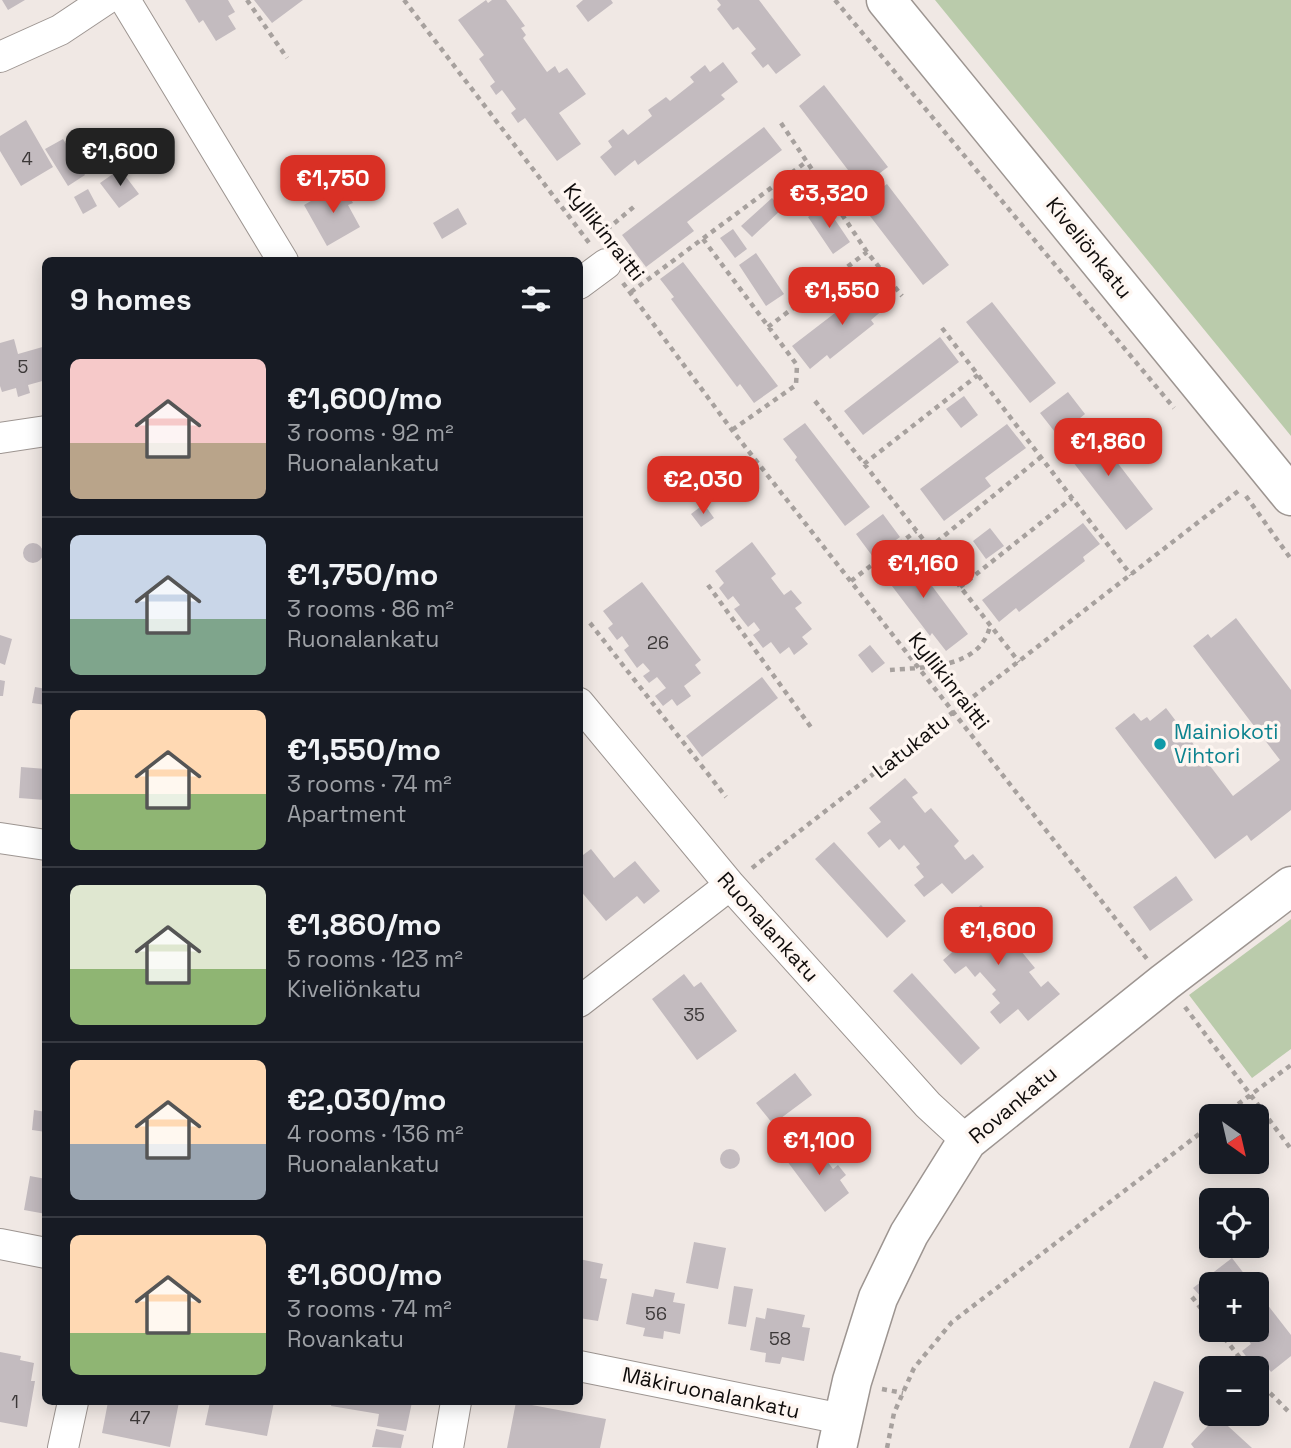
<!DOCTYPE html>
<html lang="en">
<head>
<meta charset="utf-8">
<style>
  :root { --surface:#171b24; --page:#20242c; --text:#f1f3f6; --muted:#9ea1a6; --line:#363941; --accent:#d93025 }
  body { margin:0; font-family:"Space Grotesk",sans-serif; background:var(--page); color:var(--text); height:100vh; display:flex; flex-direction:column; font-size:26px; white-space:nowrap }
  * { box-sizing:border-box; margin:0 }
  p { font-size:23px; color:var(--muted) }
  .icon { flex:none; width:38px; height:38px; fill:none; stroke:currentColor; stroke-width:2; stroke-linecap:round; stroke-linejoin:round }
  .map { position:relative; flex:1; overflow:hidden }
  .drawer { position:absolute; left:42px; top:257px; width:541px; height:1148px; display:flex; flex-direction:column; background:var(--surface); border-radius:10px; box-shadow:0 4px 18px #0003 }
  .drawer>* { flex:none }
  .needle { width:46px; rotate:146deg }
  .buttons { position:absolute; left:1199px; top:1104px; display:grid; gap:14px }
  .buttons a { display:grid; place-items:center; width:70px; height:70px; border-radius:10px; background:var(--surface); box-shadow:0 4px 18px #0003; font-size:35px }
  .price { position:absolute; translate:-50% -60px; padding:0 16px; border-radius:14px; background:var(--accent); color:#fff; font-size:23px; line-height:46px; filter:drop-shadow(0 2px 4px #0008) }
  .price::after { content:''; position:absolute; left:50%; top:42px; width:21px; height:16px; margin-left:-10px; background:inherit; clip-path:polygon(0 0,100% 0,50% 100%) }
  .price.on { background:#222; color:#fff }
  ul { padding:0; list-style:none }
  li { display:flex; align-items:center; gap:21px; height:175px; padding:0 28px }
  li+li { border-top:2px solid var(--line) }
  li span { display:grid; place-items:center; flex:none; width:196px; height:140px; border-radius:10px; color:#555 }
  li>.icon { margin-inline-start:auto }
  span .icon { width:84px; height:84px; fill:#fffc; stroke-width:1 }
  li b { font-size:30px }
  h2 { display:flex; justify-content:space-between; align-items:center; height:84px; padding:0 28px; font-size:30px }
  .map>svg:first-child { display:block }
</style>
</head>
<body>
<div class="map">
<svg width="1291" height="1448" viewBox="0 0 1291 1448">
  <rect width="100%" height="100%" fill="#f0e8e4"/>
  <!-- green -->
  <path fill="#bacbab" d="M935,0H1291V436Z
    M1291,919V1049L1252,1078L1189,995Z"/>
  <!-- building -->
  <path fill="#c3bbbf" d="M2,0H25L8,10Z
    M185,0H228L235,12L228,16L236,29L216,41L203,20L199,23Z
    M254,0H303L272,23Z
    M486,0L488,3L492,0H506L525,26L521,28L526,35L523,38L547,72L555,66L559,73L567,68L586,94L559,113L581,144L557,161L525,118L518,123L511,113L516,109L502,90L496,95L490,86L495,82L479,59L484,55L458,20Z
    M583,0H611L613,3L588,22L576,6Z
    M717,0H759L801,55L776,74L768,64L763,68L751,53L756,49L738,27L733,30L717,9L721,5Z
    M723,62L738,82L721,95L725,99L638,165L635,160L615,176L600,157L612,147L608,141L623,129L628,135L652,116L648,110L666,97L670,101L694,82L690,77L705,65L710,72Z
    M824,85L888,167L861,187L799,106Z
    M26,120L53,167L21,186L0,151V136Z
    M764,127L782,150L687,222L694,231L646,267L622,235Z
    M63,139L85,175L68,186L45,149Z
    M120,169L139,194L119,208L100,183Z
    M342,183L353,203L348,205L360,227L327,246L304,205Z
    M887,184L949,265L923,285L860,203Z
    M88,189L97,206L83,214L74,197Z
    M772,198L782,209L752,237L741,226Z
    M825,205L850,242L833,254L808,217Z
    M458,208L467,224L442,239L433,223Z
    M733,229L747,249L735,258L720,238Z
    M756,253L784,294L766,306L739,265Z
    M683,262L778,386L754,403L740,384L737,387L671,299L674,297L660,279Z
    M874,283L890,304L871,320L874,324L830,359L827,355L810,369L792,346Z
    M992,302L1056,383L1030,403L966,322Z
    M940,337L959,362L863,435L844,411Z
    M14,339L18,354L46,346V380L28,385L30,393L18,397L16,388L2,392L0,386V343Z
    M1068,392L1085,414L1058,436L1040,413Z
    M964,396L978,415L961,428L946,409Z
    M805,423L870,507L845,526L795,460L797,457L783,439Z
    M1007,424L1026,448L985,478L991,486L944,521L920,489Z
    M1090,427L1153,509L1126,530L1062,448Z
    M704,504L714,518L701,527L691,514Z
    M883,514L900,537L873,557L856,534Z
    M1083,523L1100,544L1083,557L1085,561L1019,612L1016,608L999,622L982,600Z
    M990,528L1004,546L986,559L973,541Z
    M752,542L776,574L771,578L784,595L791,590L802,603L795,608L812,629L802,637L808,644L794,655L789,647L780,654L771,642L763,648L753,635L760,630L754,622L748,627L734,609L740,605L733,596L728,600L719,588L724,583L715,571Z
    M23 553a10 10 0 1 1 20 0a10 10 0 1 1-20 0Z
    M905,550L968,634L946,651L932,633L930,636L879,569Z
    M642,582L701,660L695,665L701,673L684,686L691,696L677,706L672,699L663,706L655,696L666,688L657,677L649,683L643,676L650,671L643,663L637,668L624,650L629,646L622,636L617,640L608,628L613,624L603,611Z
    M1236,618L1291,690V810L1251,841L1247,835L1215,859L1115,728L1134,713L1141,721L1147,717L1150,721L1166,708L1233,796L1280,760L1193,646L1208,634L1211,638Z
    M0,635L12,639L5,665L0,663Z
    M870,645L885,663L872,673L858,655Z
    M762,677L778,698L702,757L686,736Z
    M0,680L5,681L3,696H0Z
    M35,687L46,689V705L32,703Z
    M21,767L46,769L45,800L19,798Z
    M905,778L918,793L912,797L925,813L931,808L959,841L954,846L965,860L973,854L984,867L952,894L942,883L924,897L914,885L924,877L916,867L920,864L904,845L899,850L890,839L879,848L867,833L881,822L869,808Z
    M834,842L906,921L887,938L815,859Z
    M591,849L614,878L635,861L660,891L644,904L637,896L606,921L579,889V858Z
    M1176,876L1193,900L1150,931L1133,907Z
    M981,905L994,919L988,924L1001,940L1007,934L1035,968L1029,972L1041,987L1048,981L1060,994L1028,1021L1018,1009L1000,1024L990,1012L1000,1003L992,994L996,990L980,972L975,977L966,966L955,974L943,960L957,948L945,935Z
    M912,973L980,1048L961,1065L893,991Z
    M684,974L694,987L701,982L737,1031L697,1060L652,999Z
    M795,1073L812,1095L773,1124L756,1103Z
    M34,1110L46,1112V1132L32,1130Z
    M813,1142L833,1169L838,1165L846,1175L840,1180L849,1193L825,1212L787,1161Z
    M720 1159a10 10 0 1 1 20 0a10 10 0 1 1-20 0Z
    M30,1176L46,1179V1214L24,1210Z
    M694,1242L726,1248L718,1289L686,1283Z
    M1232,1258L1252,1284H1211V1293L1203,1299L1193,1288Z
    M579,1259L603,1264L600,1278L607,1279L598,1321L579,1318Z
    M734,1286L753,1289L746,1327L728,1324Z
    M655,1289L675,1293L673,1302L685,1304L680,1334L664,1331L663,1339L643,1336L645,1328L626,1324L632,1293L653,1297Z
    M1256,1290L1291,1335V1356L1271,1372L1264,1363L1255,1368L1242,1351L1251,1344L1242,1332L1232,1339L1226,1330H1256Z
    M767,1308L805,1315L802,1327L810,1328L804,1361L782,1357L780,1364L765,1362L766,1353L750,1350L756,1317L765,1319Z
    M0,1352L21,1356L20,1360L34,1363L31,1381H35L27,1427L0,1422Z
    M1154,1381L1184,1392L1163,1448H1129Z
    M108,1402L156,1404V1402H179L170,1447L102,1433Z
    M210,1402H274L267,1436L205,1425Z
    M332,1402H412L406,1431L377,1426L379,1414L331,1406Z
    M516,1402L606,1419L600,1448H507Z
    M1217,1416L1252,1448H1194L1191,1444Z
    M376,1429L404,1435L401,1448L372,1447Z"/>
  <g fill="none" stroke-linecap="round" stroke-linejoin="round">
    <defs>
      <path id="minor" d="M125,0L283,261
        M0,57L60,30L105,0
        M579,284L606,264
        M0,438L46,431
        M579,703L730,885L928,1105L967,1141
        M0,838L46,845
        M579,1002L730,885
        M0,1244L46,1253
        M579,1366L842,1419
        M63,1448L73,1402
        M448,1448L456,1402"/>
      <path id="tertiary" d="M837,1448L852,1381L878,1298L909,1234L967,1141L1165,982L1291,886"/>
      <path id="secondary" d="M886,0L1291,496"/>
    </defs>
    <!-- minor casing -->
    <use href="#minor" stroke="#9d9591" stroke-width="32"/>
    <!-- tertiary casing -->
    <use href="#tertiary" stroke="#9d9591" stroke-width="41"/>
    <!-- secondary casing -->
    <use href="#secondary" stroke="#9d9591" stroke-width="41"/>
    <!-- path -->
    <path stroke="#a7a19e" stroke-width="4.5" stroke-dasharray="5 5" stroke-linecap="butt" d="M247,0L287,58
      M404,0L590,244
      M835,0L1174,408
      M781,123L867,252L902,296
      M599,236L636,205
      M703,239L797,365L796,385L732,430
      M623,283L732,430L1147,959
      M631,292L806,162
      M768,327L867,252
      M942,328L1131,575
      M815,401L1019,662
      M864,464L978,375
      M1246,496L1291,559
      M929,548L1041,457
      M851,581L916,531
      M708,585L813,730
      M960,587L1072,498
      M590,623L726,797
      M890,670C925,667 980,669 990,626
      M752,868L1241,489
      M1185,1007L1291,1149
      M1222,1116L1291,1065
      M1192,1297L1211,1321
      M1218,1330L1248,1368
      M1256,1379L1291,1414
      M882,1389L903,1393
      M887,1448L894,1413L914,1368L952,1322L1211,1125"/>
    <!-- minor -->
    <use href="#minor" stroke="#fff" stroke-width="30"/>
    <!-- tertiary -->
    <use href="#tertiary" stroke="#fff" stroke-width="38"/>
    <!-- secondary -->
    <use href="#secondary" stroke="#fff" stroke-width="38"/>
  </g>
  <!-- markers -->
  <circle fill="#0f9aa8" stroke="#fef6f1" stroke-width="2.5" cx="1160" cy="744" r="7"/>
  <g text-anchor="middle" stroke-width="7" stroke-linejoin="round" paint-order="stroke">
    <!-- number labels -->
    <g font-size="18" fill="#3c3838">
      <text x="27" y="165">4</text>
      <text x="23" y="373">5</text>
      <text x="658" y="649">26</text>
      <text x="694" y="1021">35</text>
      <text x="656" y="1320">56</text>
      <text x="780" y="1345">58</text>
      <text x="15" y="1408">1</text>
      <text x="140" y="1424">47</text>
    </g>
    <!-- street labels -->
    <g font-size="21" fill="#0f0c0b" stroke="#fef6f1">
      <text transform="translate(604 232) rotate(52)" y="7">Kyllikinraitti</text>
      <text transform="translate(1089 248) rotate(51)" y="7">Kiveliönkatu</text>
      <text transform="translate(949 681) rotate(52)" y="7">Kyllikinraitti</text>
      <text transform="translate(911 746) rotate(-38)" y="7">Latukatu</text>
      <text transform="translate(768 927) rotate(48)" y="7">Ruonalankatu</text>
      <text transform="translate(1013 1105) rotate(-40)" y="7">Rovankatu</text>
      <text transform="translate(711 1393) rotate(12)" y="7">Mäkiruonalankatu</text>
    </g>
    <!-- culture labels -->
    <g font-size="21" fill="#0d838f" stroke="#fef6f1" text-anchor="start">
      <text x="1174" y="739">Mainiokoti<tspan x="1174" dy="24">Vihtori</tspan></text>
    </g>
  </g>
</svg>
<div class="buttons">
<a><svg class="needle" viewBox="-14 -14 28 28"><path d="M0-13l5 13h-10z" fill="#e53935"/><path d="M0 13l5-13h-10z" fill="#9ea1a6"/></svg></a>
<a><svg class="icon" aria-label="locate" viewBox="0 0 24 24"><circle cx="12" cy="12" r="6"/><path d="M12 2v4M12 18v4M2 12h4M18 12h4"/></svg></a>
<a>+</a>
<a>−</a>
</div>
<b class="price on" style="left:120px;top:188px">€1,600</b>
<b class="price" style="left:333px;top:215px">€1,750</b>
<b class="price" style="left:829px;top:230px">€3,320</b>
<b class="price" style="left:842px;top:327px">€1,550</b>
<b class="price" style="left:1108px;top:478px">€1,860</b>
<b class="price" style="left:703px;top:516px">€2,030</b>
<b class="price" style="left:923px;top:600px">€1,160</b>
<b class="price" style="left:998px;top:967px">€1,600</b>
<b class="price" style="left:819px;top:1177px">€1,100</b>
<section class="drawer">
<h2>9 homes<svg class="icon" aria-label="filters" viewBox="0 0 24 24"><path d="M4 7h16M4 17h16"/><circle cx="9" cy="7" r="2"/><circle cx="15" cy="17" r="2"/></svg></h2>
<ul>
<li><span style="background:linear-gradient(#f6c9c9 60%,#b9a48a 0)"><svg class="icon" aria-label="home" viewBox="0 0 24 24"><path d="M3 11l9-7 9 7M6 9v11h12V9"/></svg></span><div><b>€1,600/mo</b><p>3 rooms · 92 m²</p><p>Ruonalankatu</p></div></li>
<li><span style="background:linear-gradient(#c9d6e8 60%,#7fa58c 0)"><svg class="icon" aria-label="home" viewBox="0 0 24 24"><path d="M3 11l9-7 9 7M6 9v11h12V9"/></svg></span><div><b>€1,750/mo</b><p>3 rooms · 86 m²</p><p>Ruonalankatu</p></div></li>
<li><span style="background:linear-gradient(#ffd9b3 60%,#8fb573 0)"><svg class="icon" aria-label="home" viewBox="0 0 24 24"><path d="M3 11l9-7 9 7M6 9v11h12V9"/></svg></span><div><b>€1,550/mo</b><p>3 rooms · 74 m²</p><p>Apartment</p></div></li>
<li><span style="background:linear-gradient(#dfe7d0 60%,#8fb573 0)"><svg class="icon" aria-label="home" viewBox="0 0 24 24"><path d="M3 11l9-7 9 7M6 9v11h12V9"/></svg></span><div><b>€1,860/mo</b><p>5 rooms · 123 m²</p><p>Kiveliönkatu</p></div></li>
<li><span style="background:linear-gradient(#ffd9b3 60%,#9aa5b1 0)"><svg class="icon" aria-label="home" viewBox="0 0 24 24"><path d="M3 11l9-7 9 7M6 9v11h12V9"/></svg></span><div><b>€2,030/mo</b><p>4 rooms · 136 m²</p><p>Ruonalankatu</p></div></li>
<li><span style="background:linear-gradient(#ffd9b3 70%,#8fb573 0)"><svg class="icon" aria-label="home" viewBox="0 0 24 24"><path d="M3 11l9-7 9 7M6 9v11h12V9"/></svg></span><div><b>€1,600/mo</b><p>3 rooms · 74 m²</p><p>Rovankatu</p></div></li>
</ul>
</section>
</div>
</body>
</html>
